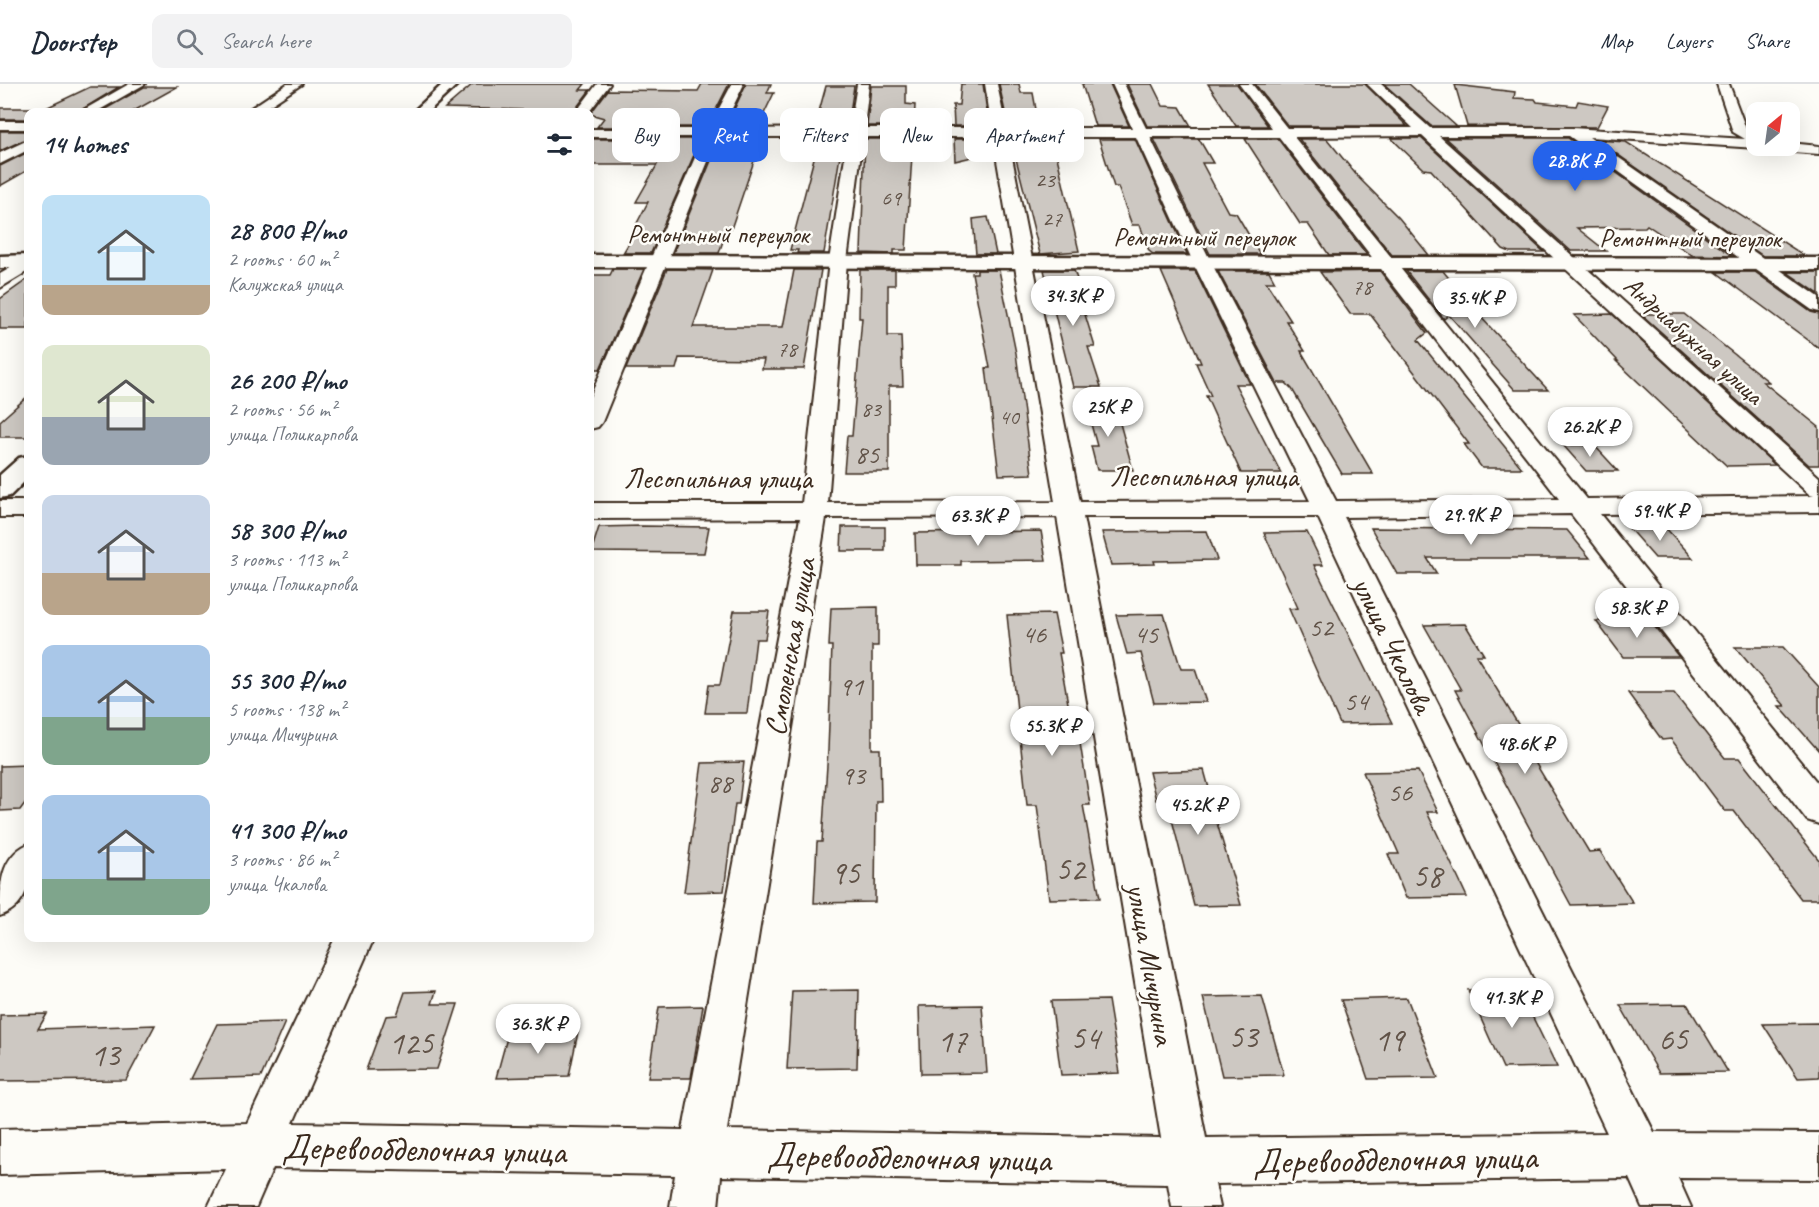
<!DOCTYPE html>
<html lang="en">
<head>
<meta charset="utf-8">
<style>
  :root { --surface:#fff; --page:#f2f2f3; --text:#1f2937; --muted:#747a83; --line:#e0e1e3; --accent:#2563eb }
  body { margin:0; font-family:Caveat,sans-serif; background:var(--page); color:var(--text); height:100vh; display:flex; flex-direction:column; font-size:22px; white-space:nowrap }
  * { box-sizing:border-box; margin:0 }
  p { font-size:20px; color:var(--muted) }
  .icon { flex:none; width:33px; height:33px; fill:none; stroke:currentColor; stroke-width:2; stroke-linecap:round; stroke-linejoin:round }
  .map { position:relative; flex:1; overflow:hidden }
  .panel { position:absolute; left:24px; top:24px; width:570px; height:834px; display:flex; flex-direction:column; background:var(--surface); border-radius:12px; box-shadow:0 6px 24px #0002 }
  .panel>* { flex:none }
  .guide { position:absolute; left:612px; top:24px; width:570px; height:54px; display:flex; gap:12px }
  .needle { width:39px; rotate:29deg }
  .buttons { position:absolute; left:1746px; top:18px; display:grid; gap:12px }
  .buttons a { display:grid; place-items:center; width:54px; height:54px; border-radius:12px; background:var(--surface); box-shadow:0 6px 24px #0002; font-size:30px }
  .price { position:absolute; translate:-50% -51px; padding:0 14px; border-radius:21px; background:#fff; color:#222; font-size:20px; line-height:39px; filter:drop-shadow(0 2px 3px #0008) }
  .price::after { content:''; position:absolute; left:50%; top:36px; width:18px; height:14px; margin-left:-9px; background:inherit; clip-path:polygon(0 0,100% 0,50% 100%) }
  .price.active { background:var(--accent); color:#fff }
  ul { padding:0; list-style:none }
  li { display:flex; align-items:center; gap:18px; height:150px; padding:0 18px }
  li span { display:grid; place-items:center; flex:none; width:168px; height:120px; border-radius:12px; color:#555 }
  li>.icon { margin-inline-start:auto }
  span .icon { width:72px; height:72px; fill:#fffc; stroke-width:1 }
  li b { font-size:26px }
  h2 { display:flex; justify-content:space-between; align-items:center; height:72px; padding:0 18px; font-size:26px }
  .chip { padding:0 21px; border-radius:12px; background:var(--surface); box-shadow:0 6px 24px #0002; font-size:21px; line-height:54px }
  .chip.active { background:var(--accent); color:#fff }
  header { display:flex; align-items:center; gap:36px; box-sizing:border-box; height:84px; padding:0 30px; background:var(--surface); border-bottom:2px solid var(--line) }
  header strong { font-size:28px }
  nav { display:flex; gap:33px; margin-inline-start:auto; font-size:21px }
  .search { width:420px; height:54px; background:var(--page); display:flex; align-items:center; gap:15px; box-sizing:border-box; padding:0 21px; border-radius:12px; color:var(--muted); font-size:22px }
  .map>svg:first-child { display:block }
</style>
</head>
<body>
<header>
<strong>Doorstep</strong>
<div class="search"><svg class="icon" aria-label="search" viewBox="0 0 24 24"><circle cx="10" cy="10" r="6"/><path d="M15 15l6 6"/></svg>Search here</div>
<nav><a>Map</a><a>Layers</a><a>Share</a></nav>
</header>
<div class="map">
<svg width="1819" height="1123" viewBox="0 0 1819 1123">
  <rect width="100%" height="100%" fill="#fdfcf7"/>
  <filter id="ink" filterUnits="userSpaceOnUse"><feTurbulence type="fractalNoise" baseFrequency=".0167" numOctaves="2"/><feDisplacementMap in="SourceGraphic" scale="12" xChannelSelector="R" yChannelSelector="G"/><feConvolveMatrix kernelMatrix="1 2 1 2 8 2 1 2 1" color-interpolation-filters="sRGB"/></filter>
  <g filter="url(#ink)">
    <!-- building -->
    <path fill="#cdc8c2" stroke="#3b2a1e" stroke-width="1.5" d="M473,0H585L580,6H590L574,27L445,24Z
      M702,0H729L707,43H597L604,34L590,30L608,6L698,7Z
      M746,0H771L767,9H774L758,42L726,43Z
      M961,0H983L989,42H954L953,21H959Z
      M999,0H1019L1021,9H1033L1039,42H1008Z
      M1082,0H1110L1129,42H1095Z
      M1127,0H1152L1163,22L1180,23L1191,42H1147Z
      M1208,0H1237L1268,42H1236Z
      M1255,0H1365L1407,42H1288Z
      M1384,0H1409L1456,42H1431Z
      M1455,1L1515,8L1514,14L1535,15L1537,18L1576,22L1578,17L1608,22L1597,43L1467,42Z
      M826,2H854L848,42H815Z
      M871,2H906V20L915,21L914,42H867Z
      M90,3H119L78,28H28V35H0V24H46Z
      M144,3H177L132,28H100Z
      M0,47H28V54L0,67Z
      M1391,54H1421L1544,168H1510L1503,165L1431,86L1423,85Z
      M1445,54H1568L1732,172L1692,171L1647,141L1645,143L1577,144L1606,167H1571Z
      M590,55H701L651,169H623L639,142L636,141L648,118H636L657,81H590Z
      M720,55H755L748,71H756L731,145H727L719,169H673Z
      M819,55H845L843,73L840,72L824,169H797L798,166H790Z
      M865,55H913L906,166H894V170L861,169Z
      M954,55H991L993,68L955,77Z
      M1011,55L1053,56L1079,167L1040,170Z
      M1099,55H1135L1187,170H1153L1149,167L1140,141H1132L1118,103H1114Z
      M1154,55H1199L1213,79H1202L1228,128L1236,129L1260,170H1210Z
      M1245,55H1278L1367,171H1329L1308,140H1300Z
      M1299,55H1327L1359,94L1399,134L1429,171H1392Z
      M1597,56L1626,58L1805,172H1763Z
      M28,68V86L0,102V82Z
      M988,133L996,170H976L973,135Z
      M613,185H644L600,285H590V201L594,191H610Z
      M667,185L713,186L693,243H783L794,186H821L804,285H762L764,275L679,274L676,285H626Z
      M860,186H895V201H888V252H901L903,302H889V388H844L847,352H852L862,234H859Z
      M977,186H999L1016,269L1032,390L999,391L986,284H990L972,189H977Z
      M1044,186H1074L1078,198H1075L1095,263H1088L1101,303H1073Z
      M1161,187H1195L1250,300H1235L1281,389H1241L1206,312H1211L1196,279H1201Z
      M1218,187H1269L1275,198H1266L1291,237H1286L1305,267H1301L1373,390H1342L1292,305L1286,299H1277Z
      M1380,187L1427,249L1418,256L1522,384H1482L1464,360H1469L1370,230H1350L1320,188Z
      M1406,187H1443L1458,205H1455L1548,306H1515L1449,231L1444,235Z
      M1716,188H1755L1811,228L1819,230V264Z
      M1787,188H1819V210Z
      M28,195V245H0V215Z
      M1612,230L1775,381L1727,382L1616,277H1618L1574,231Z
      M1641,230H1684L1769,298H1763L1819,343V381H1809Z
      M28,312V353H0V337Z
      M1085,318H1114L1133,386H1097L1091,362H1097Z
      M1563,361H1594L1618,387H1586Z
      M642,442L709,443L704,469L591,468L599,443Z
      M1627,442H1664L1693,474H1655Z
      M842,443H885V467H841Z
      M1371,444L1567,446L1590,474H1427L1437,490H1397Z
      M1041,447L1046,476L961,477V481H916L915,449Z
      M1207,447L1217,476L1154,477L1155,480L1111,481L1102,448Z
      M1307,448L1323,481H1314L1392,639L1340,640L1289,525L1298,524L1264,449Z
      M878,523V562H872V665H880L881,717H876L875,818L814,819L817,758H822L828,666L832,562H829L831,524Z
      M734,527H769L765,555H756L747,629H705L709,601H720Z
      M1054,530L1062,569H1059L1075,659H1080L1090,721H1083L1100,814L1049,815L1037,721H1027L1007,531Z
      M1164,530L1181,585H1195L1206,618L1154,619L1141,569L1127,570L1116,531Z
      M1596,537H1650L1679,573H1623Z
      M1465,540L1484,571H1476L1521,645H1515L1589,768L1600,767L1633,819L1571,821L1455,606H1461L1424,541Z
      M1735,563H1783L1819,603V667L1779,622H1785Z
      M1628,609H1674L1725,674H1739L1819,776V815H1801L1734,727H1725L1671,655L1662,656Z
      M744,678L739,720H735L724,807L684,808L702,679Z
      M28,681V715L20,726L0,727V682Z
      M1204,686L1212,715H1210L1241,821L1194,822L1167,716H1156L1149,688Z
      M1418,687L1438,728H1427L1467,813L1406,814L1388,770H1399L1363,688Z
      M1519,905L1557,983L1503,984L1468,906Z
      M859,906L857,984L787,985L792,907Z
      M436,907L432,920H458L437,985L366,986L386,932L397,931L405,908Z
      M1262,912L1284,991L1222,992L1203,913Z
      M1407,914L1438,994L1368,995L1341,916Z
      M1108,916L1120,989L1061,991L1051,917Z
      M1687,920L1728,988L1659,989L1620,921Z
      M982,921L987,989L921,990L919,922Z
      M703,922L691,994H648L659,923Z
      M47,930L38,945L155,941L126,996L0,997V931Z
      M285,938L261,993L190,995L217,940Z
      M1819,939V993L1798,994L1763,940Z
      M578,948L569,992L496,994L508,950Z"/>
    <g fill="none" stroke-linecap="round" stroke-linejoin="round">
      <defs>
        <path id="minor" d="M129,0H145L96,28H80Z
          M287,0H302L260,28H245Z
          M597,0H610L589,28H576Z
          M732,0H744L722,45L850,44L857,0H869L864,44H992L985,0H997L1006,44H1132L1112,0H1124L1146,44H1272L1239,0H1252L1287,44H1413L1367,0H1381L1430,44H1572L1745,55L1733,48L1717,0H1729L1746,45L1756,49V62H1790V59L1819,62V70L1769,66L1762,62L1756,64L1589,53L1819,213V228L1812,226L1569,52H1439L1819,393V428L1600,430L1819,701V740L1807,736L1571,430L1344,433L1654,1048L1819,1049V1095L1678,1094L1691,1123H1642L1629,1094L1215,1100L1220,1123H1172L1168,1100L721,1092L718,1123H670L675,1091L273,1084L256,1123H208L226,1085L0,1091V1045L247,1039L335,854H374L293,1039L683,1046L800,434L590,435V419H802L829,177L848,53H718L602,338L598,343L590,345V313L704,53H590V45H708ZM1422,52L1810,411L1814,412L1587,415L1294,53ZM863,53H993L1055,418L828,419L847,177ZM1008,53H1136L1194,180L1310,417L1080,418ZM1150,53H1279L1559,415L1336,417L1212,180ZM1057,433L1161,1054L727,1046L826,434ZM1083,433H1318L1607,1049L1206,1054Z
          M0,37H28V45H0Z
          M28,56V66L0,80V69Z
          M28,174V187L0,204V190Z
          M0,417H28V433H0Z
          M28,760C31,790 32,820 0,832C0,801 0,773 28,760Z"/>
        <path id="secondary" d="M443,0H458L428,28H413Z
          M28,171V183L0,184V172Z
          M590,171L1819,174V186L590,183Z
          M28,372V394L10,412L0,414V391L19,374Z"/>
      </defs>
      <!-- minor casing -->
      <use href="#minor" stroke="#3b2a1e" stroke-width="4"/>
      <!-- secondary casing -->
      <use href="#secondary" stroke="#3b2a1e" stroke-width="5"/>
      <!-- minor -->
      <use href="#minor" fill="#fdfcf7" fill-rule="evenodd"/>
      <!-- secondary -->
      <use href="#secondary" fill="#fdfcf7" fill-rule="evenodd"/>
    </g>
  </g>
  <g text-anchor="middle" stroke-width="5" stroke-linejoin="round" paint-order="stroke">
    <!-- far-number labels -->
    <g font-size="22" fill="#605247">
      <text x="1045" y="103">23</text>
      <text x="891" y="121">69</text>
      <text x="1052" y="142">27</text>
      <text x="1362" y="210">78</text>
      <text x="787" y="272">78</text>
      <text x="871" y="332">83</text>
      <text x="1009" y="340">40</text>
    </g>
    <!-- far-street labels -->
    <g font-size="26" fill="#3b2a1e" stroke="#fdfcf7">
      <text x="718" y="159">Ремонтный переулок</text>
      <text x="1204" y="162">Ремонтный переулок</text>
      <text x="1690" y="163">Ремонтный переулок</text>
      <text transform="translate(1694 256) rotate(42)" y="9">Андриабужная улица</text>
    </g>
    <!-- number labels -->
    <g font-size="27" fill="#605247">
      <text x="867" y="379">85</text>
      <text x="1321" y="552">52</text>
      <text x="1034" y="559">46</text>
      <text x="1146" y="559">45</text>
      <text x="851" y="611">91</text>
      <text x="1356" y="626">54</text>
      <text x="853" y="700">93</text>
      <text x="720" y="708">88</text>
      <text x="1400" y="717">56</text>
    </g>
    <!-- street labels -->
    <g font-size="30" fill="#3b2a1e" stroke="#fdfcf7">
      <text x="1204" y="402">Лесопильная улица</text>
      <text x="718" y="404">Лесопильная улица</text>
      <text transform="translate(1393 561) rotate(64)" y="10">улица Чкалова</text>
      <text transform="translate(790 563) rotate(-80)" y="10">Смоленская улица</text>
      <text transform="translate(1151 880) rotate(80)" y="10">улица Мичурина</text>
    </g>
    <!-- near-number labels -->
    <g font-size="33" fill="#605247">
      <text x="1070" y="796">52</text>
      <text x="845" y="800">95</text>
      <text x="1427" y="803">58</text>
      <text x="1243" y="964">53</text>
      <text x="1085" y="965">54</text>
      <text x="1673" y="966">65</text>
      <text x="1389" y="967">19</text>
      <text x="952" y="968">17</text>
      <text x="411" y="970">125</text>
      <text x="105" y="982">13</text>
    </g>
    <!-- near-street labels -->
    <g font-size="36" fill="#3b2a1e" stroke="#fdfcf7">
      <text transform="translate(424 1064) rotate(1)" y="13">Деревообделочная улица</text>
      <text transform="translate(909 1072) rotate(1)" y="13">Деревообделочная улица</text>
      <text transform="translate(1395 1074) rotate(-1)" y="13">Деревообделочная улица</text>
    </g>
  </g>
</svg>
<div class="buttons">
<a><svg class="needle" viewBox="-14 -14 28 28"><path d="M0-13l5 13h-10z" fill="#e53935"/><path d="M0 13l5-13h-10z" fill="#747a83"/></svg></a>
</div>
<b class="price active" style="left:1575px;top:108px">28.8K ₽</b>
<b class="price" style="left:1073px;top:243px">34.3K ₽</b>
<b class="price" style="left:1475px;top:245px">35.4K ₽</b>
<b class="price" style="left:1108px;top:354px">25K ₽</b>
<b class="price" style="left:1590px;top:374px">26.2K ₽</b>
<b class="price" style="left:1660px;top:458px">59.4K ₽</b>
<b class="price" style="left:1471px;top:462px">29.9K ₽</b>
<b class="price" style="left:978px;top:463px">63.3K ₽</b>
<b class="price" style="left:1637px;top:555px">58.3K ₽</b>
<b class="price" style="left:1052px;top:673px">55.3K ₽</b>
<b class="price" style="left:1525px;top:691px">48.6K ₽</b>
<b class="price" style="left:1198px;top:752px">45.2K ₽</b>
<b class="price" style="left:1512px;top:945px">41.3K ₽</b>
<b class="price" style="left:538px;top:971px">36.3K ₽</b>
<div class="guide">
<a class="chip">Buy</a>
<a class="chip active">Rent</a>
<a class="chip">Filters</a>
<a class="chip">New</a>
<a class="chip">Apartment</a>
</div>
<section class="panel">
<h2>14 homes<svg class="icon" aria-label="filters" viewBox="0 0 24 24"><path d="M4 7h16M4 17h16"/><circle cx="9" cy="7" r="2"/><circle cx="15" cy="17" r="2"/></svg></h2>
<ul>
<li><span style="background:linear-gradient(#bfe0f5 75%,#b9a48a 0)"><svg class="icon" aria-label="home" viewBox="0 0 24 24"><path d="M3 11l9-7 9 7M6 9v11h12V9"/></svg></span><div><b>28 800 ₽/mo</b><p>2 rooms · 60 m²</p><p>Калужская улица</p></div></li>
<li><span style="background:linear-gradient(#dfe7d0 60%,#9aa5b1 0)"><svg class="icon" aria-label="home" viewBox="0 0 24 24"><path d="M3 11l9-7 9 7M6 9v11h12V9"/></svg></span><div><b>26 200 ₽/mo</b><p>2 rooms · 56 m²</p><p>улица Поликарпова</p></div></li>
<li><span style="background:linear-gradient(#c9d6e8 65%,#b9a48a 0)"><svg class="icon" aria-label="home" viewBox="0 0 24 24"><path d="M3 11l9-7 9 7M6 9v11h12V9"/></svg></span><div><b>58 300 ₽/mo</b><p>3 rooms · 113 m²</p><p>улица Поликарпова</p></div></li>
<li><span style="background:linear-gradient(#a9c7e8 60%,#7fa58c 0)"><svg class="icon" aria-label="home" viewBox="0 0 24 24"><path d="M3 11l9-7 9 7M6 9v11h12V9"/></svg></span><div><b>55 300 ₽/mo</b><p>5 rooms · 138 m²</p><p>улица Мичурина</p></div></li>
<li><span style="background:linear-gradient(#a9c7e8 70%,#7fa58c 0)"><svg class="icon" aria-label="home" viewBox="0 0 24 24"><path d="M3 11l9-7 9 7M6 9v11h12V9"/></svg></span><div><b>41 300 ₽/mo</b><p>3 rooms · 86 m²</p><p>улица Чкалова</p></div></li>
</ul>
</section>
</div>
</body>
</html>
